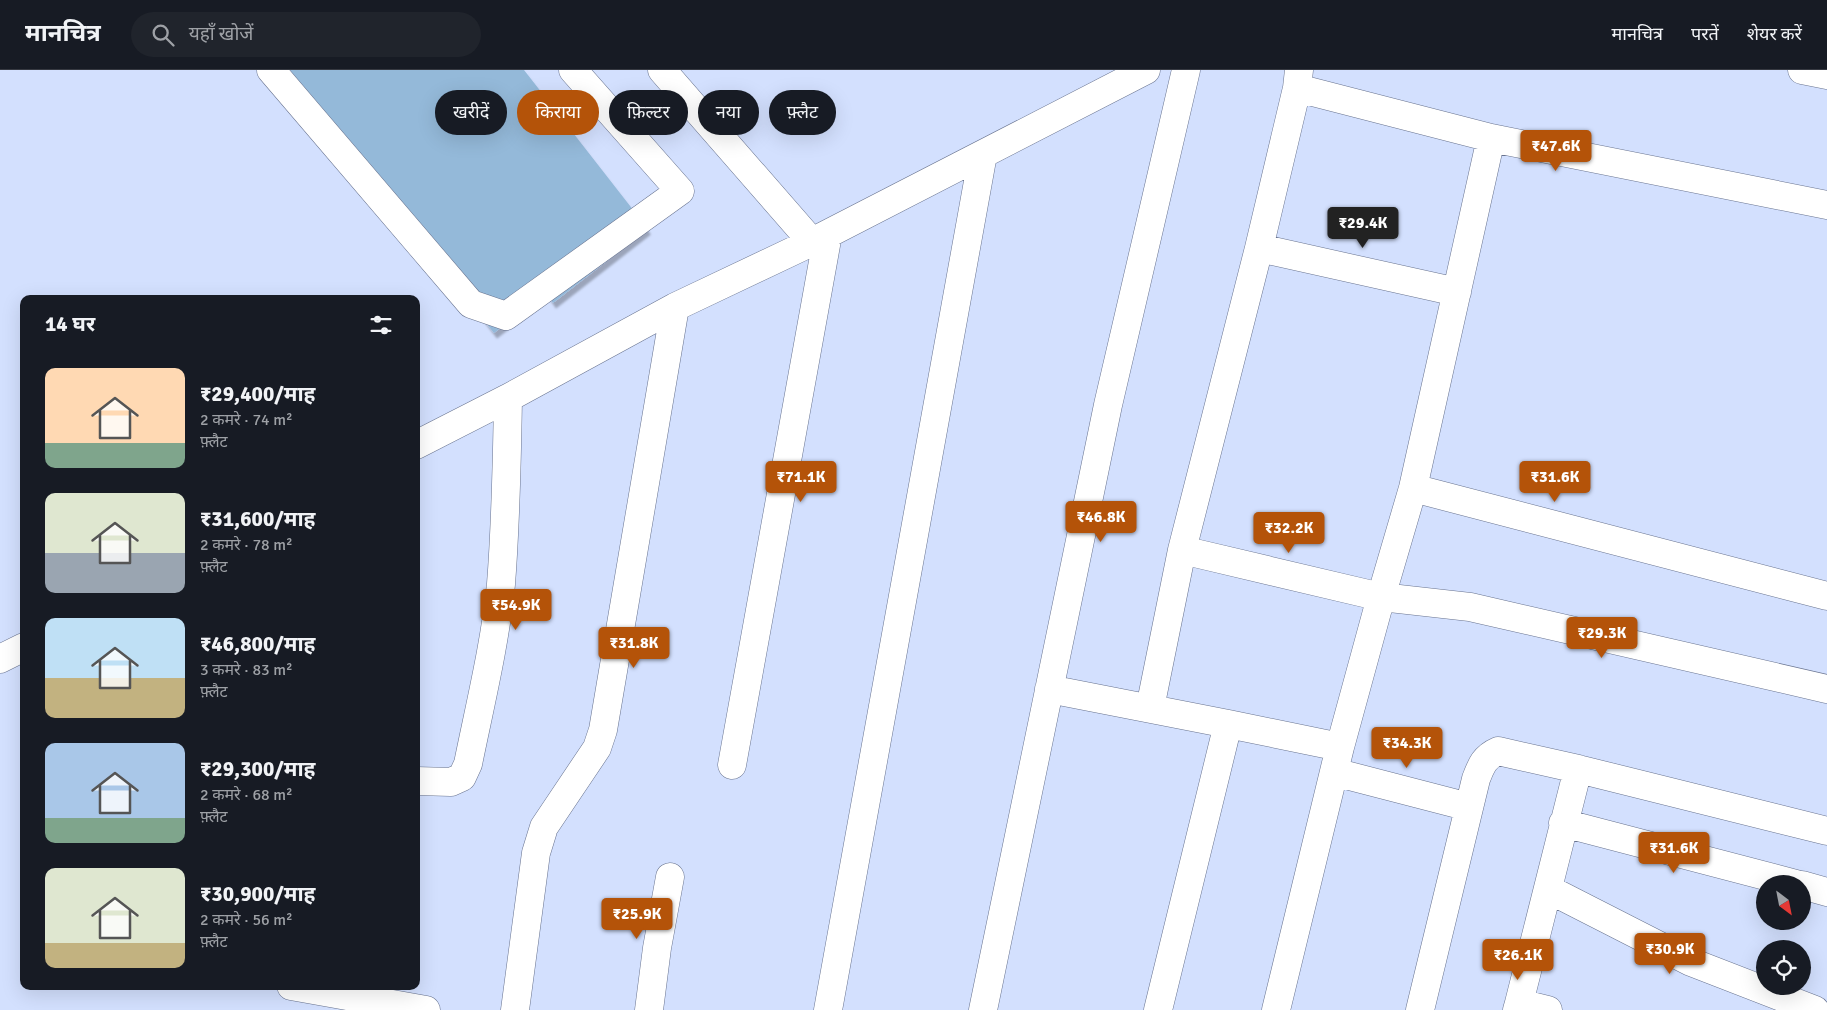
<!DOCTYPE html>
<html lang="hi">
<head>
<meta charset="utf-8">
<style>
  :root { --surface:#171b24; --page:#20242c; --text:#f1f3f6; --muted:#9ea1a6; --line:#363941; --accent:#b45309 }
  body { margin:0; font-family:Signika,"Noto Sans Devanagari",sans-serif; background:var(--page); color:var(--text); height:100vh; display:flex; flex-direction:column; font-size:19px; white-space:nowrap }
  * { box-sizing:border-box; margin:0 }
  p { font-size:16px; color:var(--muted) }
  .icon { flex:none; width:28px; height:28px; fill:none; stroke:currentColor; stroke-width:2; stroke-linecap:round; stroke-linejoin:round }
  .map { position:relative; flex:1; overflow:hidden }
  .drawer { position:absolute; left:20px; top:225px; width:400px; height:695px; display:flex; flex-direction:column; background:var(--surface); border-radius:10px; box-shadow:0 5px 20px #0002 }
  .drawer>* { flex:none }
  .banner { position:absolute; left:435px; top:20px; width:475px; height:45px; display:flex; gap:10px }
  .needle { width:32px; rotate:148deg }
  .buttons { position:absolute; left:1756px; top:805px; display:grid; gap:10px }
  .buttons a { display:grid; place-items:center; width:55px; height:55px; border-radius:50%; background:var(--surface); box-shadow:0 5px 20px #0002; font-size:25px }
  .price { position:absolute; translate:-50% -42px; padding:0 11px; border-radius:5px; background:var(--accent); color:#fff; font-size:16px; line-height:32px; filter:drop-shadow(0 1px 2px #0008) }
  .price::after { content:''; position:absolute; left:50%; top:30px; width:15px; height:11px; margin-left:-8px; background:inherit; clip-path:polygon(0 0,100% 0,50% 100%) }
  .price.current { background:#222; color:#fff }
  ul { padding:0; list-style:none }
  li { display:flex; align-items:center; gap:15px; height:125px; padding:0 25px }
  li span { display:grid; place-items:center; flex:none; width:140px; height:100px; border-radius:10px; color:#555 }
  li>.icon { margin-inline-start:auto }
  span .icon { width:60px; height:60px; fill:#fffc; stroke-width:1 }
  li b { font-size:21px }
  h2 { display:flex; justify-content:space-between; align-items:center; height:60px; padding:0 25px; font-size:21px }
  .tag { padding:0 18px; border-radius:22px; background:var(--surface); box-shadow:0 5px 20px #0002; font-size:18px; line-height:45px }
  .tag.current { background:var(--accent); color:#fff }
  header { display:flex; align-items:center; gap:30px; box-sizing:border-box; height:70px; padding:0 25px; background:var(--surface); border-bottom:1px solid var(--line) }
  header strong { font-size:24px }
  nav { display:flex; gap:28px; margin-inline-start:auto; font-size:18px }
  .search { width:350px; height:45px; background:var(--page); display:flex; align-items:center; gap:12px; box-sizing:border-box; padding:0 18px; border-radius:28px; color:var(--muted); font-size:19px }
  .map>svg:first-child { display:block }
</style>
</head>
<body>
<header>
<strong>मानचित्र</strong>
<div class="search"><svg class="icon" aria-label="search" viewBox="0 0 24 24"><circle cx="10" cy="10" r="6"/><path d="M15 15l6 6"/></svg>यहाँ खोजें</div>
<nav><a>मानचित्र</a><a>परतें</a><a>शेयर करें</a></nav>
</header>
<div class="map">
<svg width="1827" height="940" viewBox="0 0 1827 940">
  <defs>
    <filter id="shadow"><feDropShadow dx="3" dy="5.5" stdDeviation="1" flood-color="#0004"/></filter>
  </defs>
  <rect width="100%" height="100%" fill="#d3e0fe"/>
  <!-- building -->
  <path fill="#94b9d9" filter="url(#shadow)" d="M290,0H524L648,159L553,233L546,223L494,263Z"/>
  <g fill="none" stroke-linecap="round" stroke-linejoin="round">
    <defs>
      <path id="minor" d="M271,0L471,234L506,246L680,121L573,0
        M662,0L812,172
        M1802,0L1827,5
        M1297,18L1491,68L1827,135
        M1259,178L1457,222
        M416,375L508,328L675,237L812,172L1146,0
        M1413,418L1491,68
        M1827,526L1413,418L1381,527L1470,537L1827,619
        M0,589L24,577
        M1049,619L1228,654
        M1150,638L1182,480
        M732,695L828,164
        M1334,702L1469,737
        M416,711L451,712L462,707L468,694C480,635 495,574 501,514C506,452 507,390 508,328
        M1563,753L1796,814
        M1802,815L1827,822
        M1548,819L1691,892L1815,940
        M291,916L426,940
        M1519,933L1578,699L1827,761
        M515,940L536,783L544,757L597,678L603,660L675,237
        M649,940L657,878L670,807
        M828,940L983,84
        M983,940L1108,335L1186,0
        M1158,940L1228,654L1340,677
        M1276,940L1340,677L1381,527L1182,480L1259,178L1297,18L1299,0
        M1420,940L1476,709C1481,696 1484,687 1498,681L1578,699
        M1517,940L1519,933L1548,940"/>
    </defs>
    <!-- minor casing -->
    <use href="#minor" stroke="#68738f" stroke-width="29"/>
    <!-- minor -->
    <use href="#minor" stroke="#fff" stroke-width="28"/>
  </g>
</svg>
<div class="buttons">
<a><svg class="needle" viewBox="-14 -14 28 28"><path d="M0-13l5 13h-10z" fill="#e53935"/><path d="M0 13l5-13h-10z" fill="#9ea1a6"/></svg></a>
<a><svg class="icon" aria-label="locate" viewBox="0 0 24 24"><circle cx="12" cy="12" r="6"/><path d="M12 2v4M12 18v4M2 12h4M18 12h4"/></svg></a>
</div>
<b class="price" style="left:1556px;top:102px">₹47.6K</b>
<b class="price current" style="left:1363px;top:179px">₹29.4K</b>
<b class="price" style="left:801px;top:433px">₹71.1K</b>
<b class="price" style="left:1555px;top:433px">₹31.6K</b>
<b class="price" style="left:1101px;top:473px">₹46.8K</b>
<b class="price" style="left:1289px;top:484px">₹32.2K</b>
<b class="price" style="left:516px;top:561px">₹54.9K</b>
<b class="price" style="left:1602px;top:589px">₹29.3K</b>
<b class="price" style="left:634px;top:599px">₹31.8K</b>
<b class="price" style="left:1407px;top:699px">₹34.3K</b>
<b class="price" style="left:1674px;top:804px">₹31.6K</b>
<b class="price" style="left:637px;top:870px">₹25.9K</b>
<b class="price" style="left:1670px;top:905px">₹30.9K</b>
<b class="price" style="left:1518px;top:911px">₹26.1K</b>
<div class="banner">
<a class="tag">खरीदें</a>
<a class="tag current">किराया</a>
<a class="tag">फ़िल्टर</a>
<a class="tag">नया</a>
<a class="tag">फ़्लैट</a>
</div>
<section class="drawer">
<h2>14 घर<svg class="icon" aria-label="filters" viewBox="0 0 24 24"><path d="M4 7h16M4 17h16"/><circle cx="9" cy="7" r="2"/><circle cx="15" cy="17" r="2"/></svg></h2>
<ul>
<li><span style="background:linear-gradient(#ffd9b3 75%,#7fa58c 0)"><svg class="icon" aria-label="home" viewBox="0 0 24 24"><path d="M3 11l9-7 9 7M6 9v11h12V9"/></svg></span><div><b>₹29,400/माह</b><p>2 कमरे · 74 m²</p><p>फ़्लैट</p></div></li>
<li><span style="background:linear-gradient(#dfe7d0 60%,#9aa5b1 0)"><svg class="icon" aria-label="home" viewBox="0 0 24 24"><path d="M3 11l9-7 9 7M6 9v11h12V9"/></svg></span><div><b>₹31,600/माह</b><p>2 कमरे · 78 m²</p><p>फ़्लैट</p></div></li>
<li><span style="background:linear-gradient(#bfe0f5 60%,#c2b280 0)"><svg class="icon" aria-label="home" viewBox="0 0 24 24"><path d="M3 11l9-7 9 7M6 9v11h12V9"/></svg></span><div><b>₹46,800/माह</b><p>3 कमरे · 83 m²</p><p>फ़्लैट</p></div></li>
<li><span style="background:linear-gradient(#a9c7e8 75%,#7fa58c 0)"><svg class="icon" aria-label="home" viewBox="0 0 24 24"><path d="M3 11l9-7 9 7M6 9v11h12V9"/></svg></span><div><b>₹29,300/माह</b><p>2 कमरे · 68 m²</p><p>फ़्लैट</p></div></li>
<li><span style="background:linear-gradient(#dfe7d0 75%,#c2b280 0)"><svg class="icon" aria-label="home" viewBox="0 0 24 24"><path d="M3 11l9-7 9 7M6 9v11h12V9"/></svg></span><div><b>₹30,900/माह</b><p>2 कमरे · 56 m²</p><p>फ़्लैट</p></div></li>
</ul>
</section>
</div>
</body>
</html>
